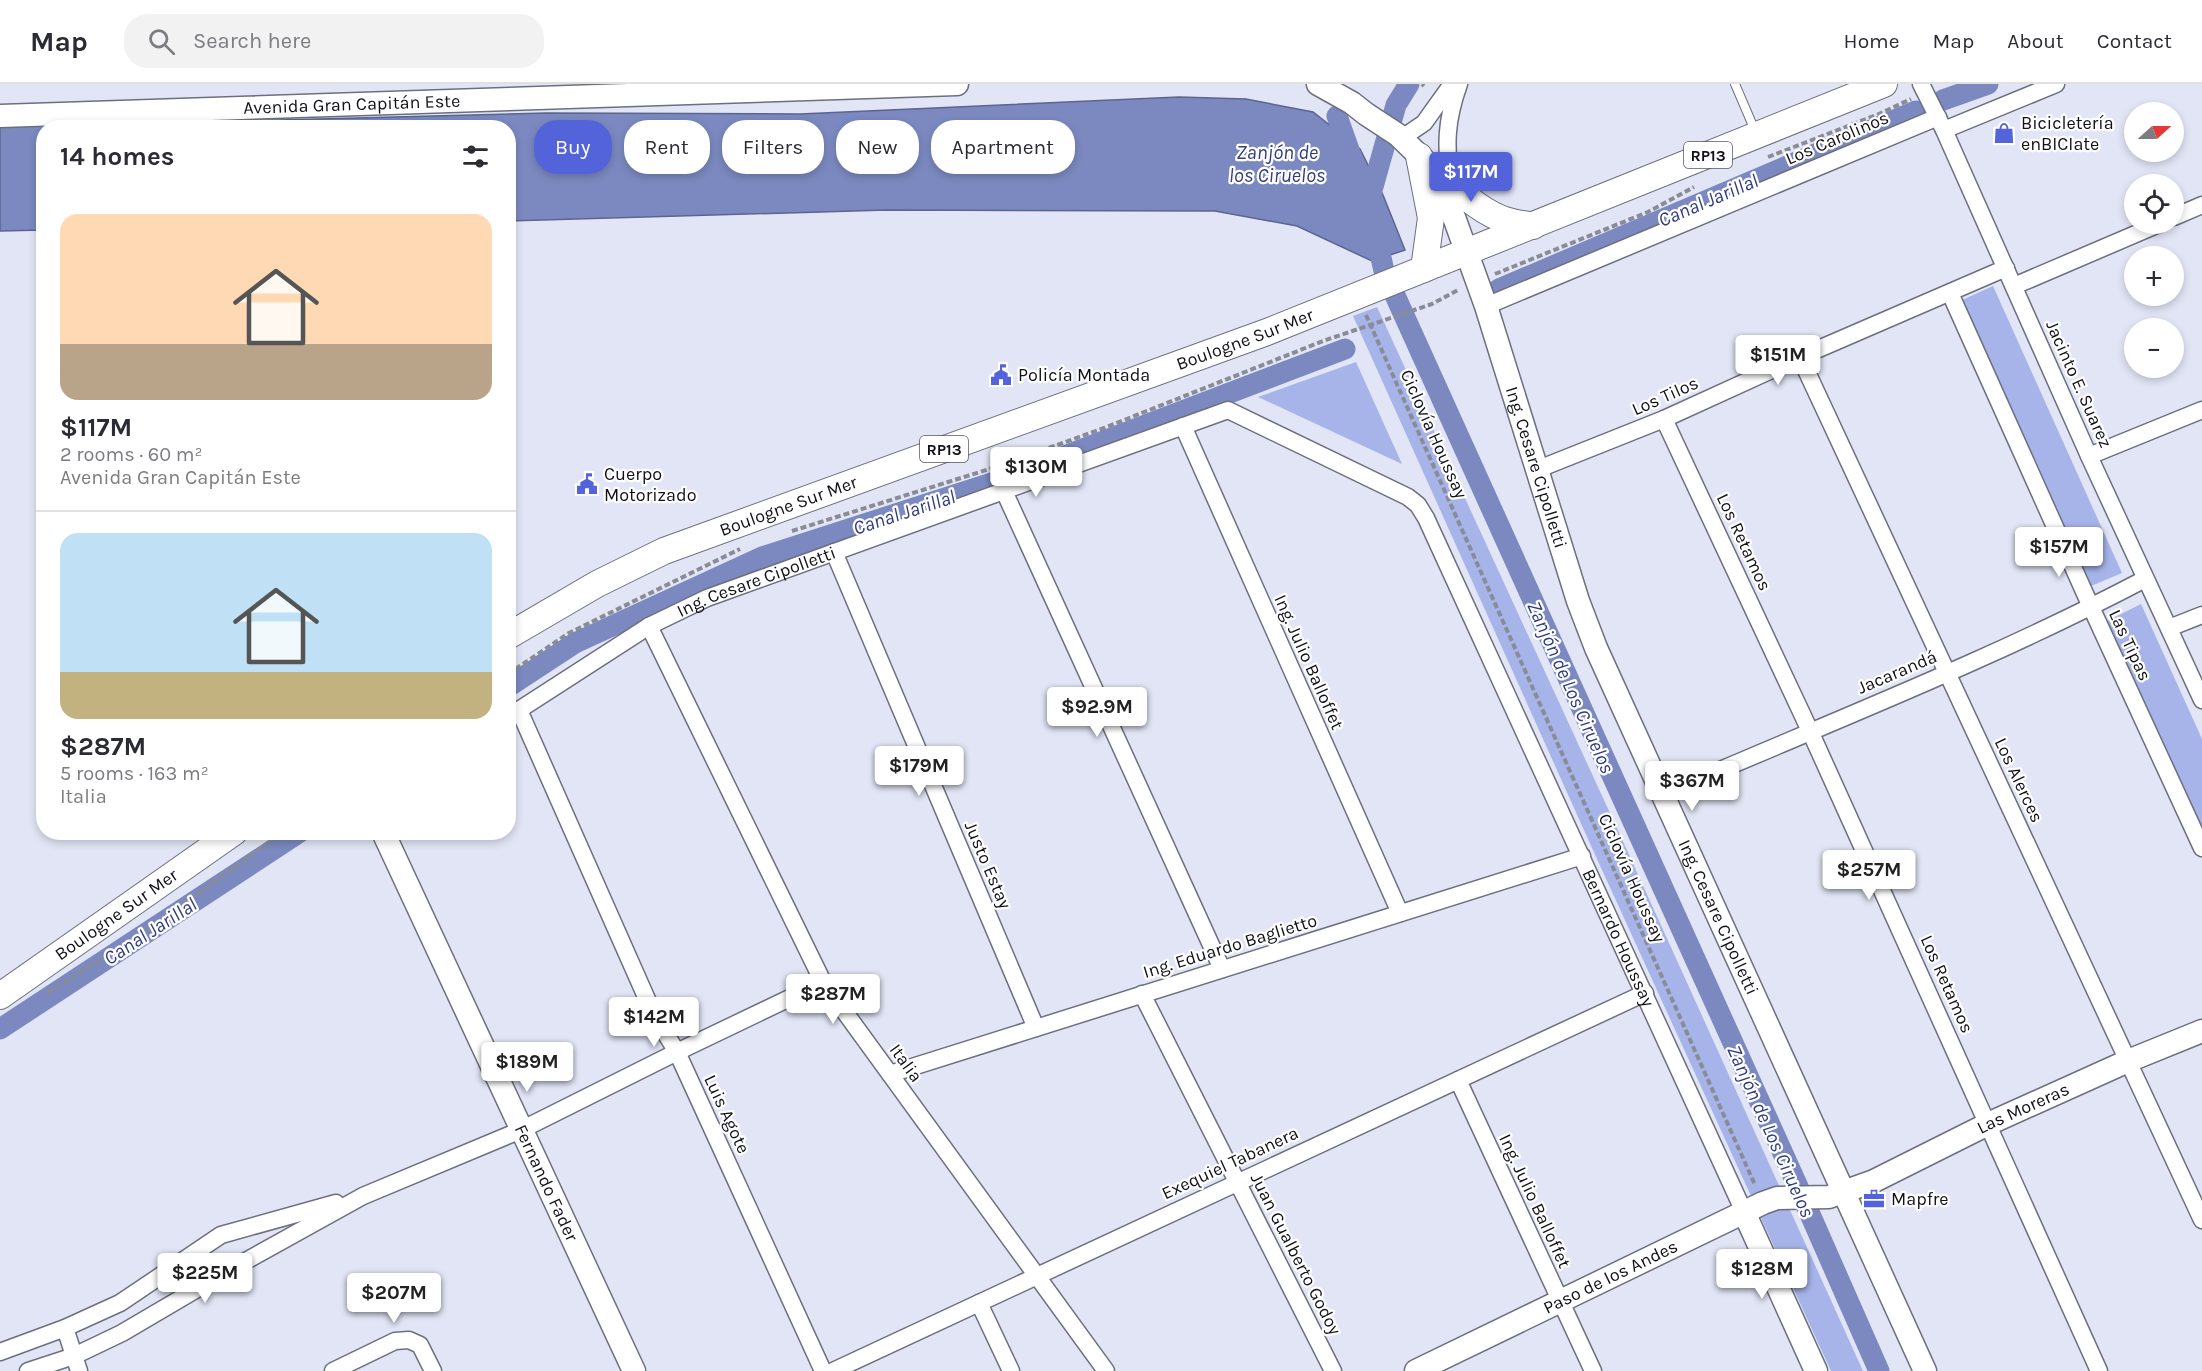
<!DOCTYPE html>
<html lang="en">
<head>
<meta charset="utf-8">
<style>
  :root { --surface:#fff; --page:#f2f2f3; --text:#2b2b33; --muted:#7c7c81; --line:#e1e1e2; --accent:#5363d9 }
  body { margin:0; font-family:Karla,sans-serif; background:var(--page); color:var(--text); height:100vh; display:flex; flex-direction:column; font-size:22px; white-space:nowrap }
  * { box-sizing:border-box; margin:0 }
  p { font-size:20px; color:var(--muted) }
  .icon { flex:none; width:33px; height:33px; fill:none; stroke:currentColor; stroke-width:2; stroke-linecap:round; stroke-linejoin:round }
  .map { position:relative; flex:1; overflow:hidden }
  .panel { position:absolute; left:36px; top:36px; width:480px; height:720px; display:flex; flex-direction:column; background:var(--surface); border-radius:24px; box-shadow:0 3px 9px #0003 }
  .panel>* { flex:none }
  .banner { position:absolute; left:534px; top:36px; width:570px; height:54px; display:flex; gap:12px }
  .needle { width:39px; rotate:69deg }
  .buttons { position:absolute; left:2124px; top:18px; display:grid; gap:12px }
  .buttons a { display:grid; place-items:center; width:60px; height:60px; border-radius:50%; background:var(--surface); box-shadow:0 3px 9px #0003; font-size:30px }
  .price { position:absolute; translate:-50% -51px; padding:0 14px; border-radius:6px; background:#fff; color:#222; font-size:20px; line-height:39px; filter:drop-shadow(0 2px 3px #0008) }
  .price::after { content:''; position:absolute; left:50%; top:36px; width:18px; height:14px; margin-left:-9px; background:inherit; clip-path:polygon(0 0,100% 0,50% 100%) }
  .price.on { background:var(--accent); color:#fff }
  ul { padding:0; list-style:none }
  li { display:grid; align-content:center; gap:12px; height:318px; padding:0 24px }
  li+li { border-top:2px solid var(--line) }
  li span { display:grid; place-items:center; height:186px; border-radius:18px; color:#555 }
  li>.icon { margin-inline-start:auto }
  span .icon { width:108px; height:108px; fill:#fffc; stroke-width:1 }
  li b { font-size:26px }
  h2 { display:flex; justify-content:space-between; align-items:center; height:72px; padding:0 24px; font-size:26px }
  .pill { padding:0 21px; border-radius:24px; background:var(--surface); box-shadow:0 3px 9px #0003; font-size:21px; line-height:54px }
  .pill.on { background:var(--accent); color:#fff }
  header { display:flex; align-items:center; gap:36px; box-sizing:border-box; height:84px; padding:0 30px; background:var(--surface); border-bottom:2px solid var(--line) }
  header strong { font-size:28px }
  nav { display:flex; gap:33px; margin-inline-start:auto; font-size:21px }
  .search { width:420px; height:54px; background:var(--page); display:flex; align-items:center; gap:15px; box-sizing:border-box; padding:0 21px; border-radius:24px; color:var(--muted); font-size:22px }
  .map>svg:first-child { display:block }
</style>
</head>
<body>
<header>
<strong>Map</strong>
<div class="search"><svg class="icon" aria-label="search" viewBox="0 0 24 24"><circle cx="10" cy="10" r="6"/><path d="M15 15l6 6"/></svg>Search here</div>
<nav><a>Home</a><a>Map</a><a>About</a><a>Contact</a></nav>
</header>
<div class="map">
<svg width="2202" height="1287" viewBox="0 0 2202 1287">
  <rect width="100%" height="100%" fill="#e1e5f5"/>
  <!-- green -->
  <path fill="#a6b4e9" d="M1993,202L2122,489L2091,502L1960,217Z
    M1377,223L1621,753L1863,1287H1831L1592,764L1353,232Z
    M1356,278L1402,380L1258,313Z
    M2141,520L2202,655V748L2105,538Z"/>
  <!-- water -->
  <path fill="#7b89c0" stroke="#5b658e" stroke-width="1.5" d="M1179,13L1246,15L1313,28L1360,65L1383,111L1405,166L1372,177L1297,142L1215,127L887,126L509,137L508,44H44L43,146L0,147V40L279,36L547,29L800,30Z"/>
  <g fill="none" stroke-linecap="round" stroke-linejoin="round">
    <!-- canal -->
    <path stroke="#7b89c0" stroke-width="21" d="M1943,16L1988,0
      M1337,32L1353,77
      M1369,117L1396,21L1409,0
      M1375,147L1384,187L1795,1096L1879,1287
      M1499,205L1916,27
      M508,603L575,559L762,473L1004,395L1345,265
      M0,945L300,748"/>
    <defs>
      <path id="lane" d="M1735,0L1756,49"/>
      <g id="street">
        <path d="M1921,0L1944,46L2089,372L2202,616"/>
        <path d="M1944,46L2056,0"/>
        <path d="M1402,54L1424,39L1452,0"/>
        <path d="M1451,99C1445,62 1446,36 1459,0"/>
        <path d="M2174,133L2202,121"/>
        <path d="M2014,202L2159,140"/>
        <path d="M1950,209L2091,523L2202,764"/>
        <path d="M1486,222L1938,33"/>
        <path d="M1800,273L2202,1136"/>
        <path d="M1664,335L1810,647L2099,1287"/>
        <path d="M1183,342L1400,829"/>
        <path d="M2089,372L2202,326"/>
        <path d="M1536,386L1664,335L1800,273L2006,184"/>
        <path d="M1004,407L1222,885"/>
        <path d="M834,468L1036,944"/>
        <path d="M649,542L823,898L1106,1287"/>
        <path d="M2169,544L2202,531"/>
        <path d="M519,626L654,931L677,968L823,1287"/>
        <path id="s1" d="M508,633L649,542L707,514L1228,326L1408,413L1418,421L1426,434L1744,1128"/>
        <path d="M1662,711C1823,641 1989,577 2145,495"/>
        <path d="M1142,910L1333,1287"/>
        <path d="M890,990L1582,772"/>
        <path d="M1458,996L1593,1287"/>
        <path d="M979,1219L1011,1287"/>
        <path d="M65,1244L79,1287"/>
        <path d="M0,1268L65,1244L120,1219L221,1151L336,1119"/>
        <path d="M28,1287L74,1272L122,1249L224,1189L363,1112L521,1046L677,968L823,898"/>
        <path d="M333,1287L395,1257L409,1256L420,1261L433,1287"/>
        <path d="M833,1287L1645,909"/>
      </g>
      <g id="secondary">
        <path id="s2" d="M1318,0L1352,19L1366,30L1398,51L1435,87L1446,111L1486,222L1578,517L1596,564L1925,1287"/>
        <path id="s3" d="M0,32L957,0"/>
        <path id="s4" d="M383,748L634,1287"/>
        <path d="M1744,1128L1816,1287"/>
        <path id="s5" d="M1416,1287L1763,1119L1777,1114L1829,1113L1874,1097L1988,1040L2128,977L2202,947"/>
      </g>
      <g id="primary">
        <path d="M1419,72L1431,134L1424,185"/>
        <path d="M1435,87C1457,104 1478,127 1505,136C1514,139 1524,140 1533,142"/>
        <path id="s6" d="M508,552L597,500L664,467L1267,248L1884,0"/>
        <path id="s7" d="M0,912L234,748"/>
      </g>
    </defs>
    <!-- lane casing -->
    <use href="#lane" stroke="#6c707e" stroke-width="10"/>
    <!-- street casing -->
    <use href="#street" stroke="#6c707e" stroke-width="19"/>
    <!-- secondary casing -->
    <use href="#secondary" stroke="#6c707e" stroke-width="25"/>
    <!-- primary casing -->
    <use href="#primary" stroke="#6c707e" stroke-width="28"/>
    <!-- path -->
    <path stroke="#898c97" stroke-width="4" stroke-dasharray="6 3" stroke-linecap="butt" d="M1422,0L1424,2
      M1768,73L1879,30L1911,15
      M1495,190L1648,128L1694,103
      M1366,231L1755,1101
      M792,447L999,382L1104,344L1323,257L1432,220L1458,206
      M508,590L569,549L740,465
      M48,908L140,851L283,748"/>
    <!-- lane -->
    <use href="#lane" stroke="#fff" stroke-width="8"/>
    <!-- street -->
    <use href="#street" stroke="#fff" stroke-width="16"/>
    <!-- secondary -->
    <use href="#secondary" stroke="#fff" stroke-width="22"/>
    <!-- primary -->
    <use href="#primary" stroke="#fff" stroke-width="26"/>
  </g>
  <!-- icons -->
  <defs>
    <symbol id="shop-bare" viewBox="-9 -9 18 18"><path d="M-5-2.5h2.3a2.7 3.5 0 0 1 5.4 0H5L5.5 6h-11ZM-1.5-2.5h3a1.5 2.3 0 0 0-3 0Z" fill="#5363d9" stroke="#fff" stroke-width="2.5" paint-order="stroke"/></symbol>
    <symbol id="civic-bare" viewBox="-9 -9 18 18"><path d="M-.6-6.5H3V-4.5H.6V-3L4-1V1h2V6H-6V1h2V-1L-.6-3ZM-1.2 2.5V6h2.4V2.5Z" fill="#5363d9" stroke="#fff" stroke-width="2.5" paint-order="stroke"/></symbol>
    <symbol id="office-bare" viewBox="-9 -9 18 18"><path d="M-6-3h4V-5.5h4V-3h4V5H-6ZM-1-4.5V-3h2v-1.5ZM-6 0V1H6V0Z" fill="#5363d9" stroke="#fff" stroke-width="2.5" paint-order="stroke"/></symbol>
  </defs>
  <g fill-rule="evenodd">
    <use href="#shop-bare" x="1989" y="34" width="30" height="30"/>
    <use href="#civic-bare" x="986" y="276" width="30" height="30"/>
    <use href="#civic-bare" x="572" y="385" width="30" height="30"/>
    <use href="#office-bare" x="1859" y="1100" width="30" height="30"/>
  </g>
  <g text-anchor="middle" stroke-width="4.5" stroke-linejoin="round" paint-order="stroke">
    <!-- shield labels -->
    <g fill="#fff" stroke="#58595d" stroke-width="1.5">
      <rect x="1684" y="58" width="48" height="26" rx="4.5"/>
      <rect x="920" y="352" width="48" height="26" rx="4.5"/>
    </g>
    <g font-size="16" font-weight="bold" fill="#111218">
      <text x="1708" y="77">RP13</text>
      <text x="944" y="371">RP13</text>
    </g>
    <!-- street labels -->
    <g font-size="18" fill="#111218" stroke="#fff">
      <text dy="6" stroke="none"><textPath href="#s3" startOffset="352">Avenida Gran Capitán Este</textPath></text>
      <text transform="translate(1837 54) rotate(-23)" y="6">Los Carolinos</text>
      <text dy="6" stroke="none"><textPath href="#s6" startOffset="796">Boulogne Sur Mer</textPath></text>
      <text transform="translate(2079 300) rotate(66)" y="6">Jacinto E. Suarez</text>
      <text transform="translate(1665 312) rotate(-24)" y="6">Los Tilos</text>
      <text transform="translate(1434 350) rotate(66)" y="6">Ciclovía Houssay</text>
      <text dy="6" stroke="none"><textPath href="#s2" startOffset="460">Ing. Cesare Cipolletti</textPath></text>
      <text dy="6" stroke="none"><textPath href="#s6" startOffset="310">Boulogne Sur Mer</textPath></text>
      <text transform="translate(1744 458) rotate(65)" y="6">Los Retamos</text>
      <text dy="6" stroke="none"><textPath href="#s1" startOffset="284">Ing. Cesare Cipolletti</textPath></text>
      <text transform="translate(2130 561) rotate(65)" y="6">Las Tipas</text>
      <text transform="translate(1309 578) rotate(66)" y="6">Ing. Julio Balloffet</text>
      <text transform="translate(1897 588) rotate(-23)" y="6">Jacarandá</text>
      <text transform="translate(2019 696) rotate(65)" y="6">Los Alerces</text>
      <text transform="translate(988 781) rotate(67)" y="6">Justo Estay</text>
      <text transform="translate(1632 794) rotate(66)" y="6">Ciclovía Houssay</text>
      <text dy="6" stroke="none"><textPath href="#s7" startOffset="142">Boulogne Sur Mer</textPath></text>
      <text dy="6" stroke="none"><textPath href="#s2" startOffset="946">Ing. Cesare Cipolletti</textPath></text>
      <text dy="6" stroke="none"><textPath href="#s1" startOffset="1476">Bernardo Houssay</textPath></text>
      <text transform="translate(1230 862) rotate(-17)" y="6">Ing. Eduardo Baglietto</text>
      <text transform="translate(1947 900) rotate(66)" y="6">Los Retamos</text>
      <text transform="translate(906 979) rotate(54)" y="6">Italia</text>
      <text dy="6" stroke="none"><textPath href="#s5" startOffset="666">Las Moreras</textPath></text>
      <text transform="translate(727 1030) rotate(65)" y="6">Luis Agote</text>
      <text transform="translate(1230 1079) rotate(-25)" y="6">Exequiel Tabanera</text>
      <text dy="6" stroke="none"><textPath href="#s4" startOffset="387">Fernando Fader</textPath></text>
      <text transform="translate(1535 1117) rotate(65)" y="6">Ing. Julio Balloffet</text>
      <text transform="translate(1296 1170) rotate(63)" y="6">Juan Gualberto Godoy</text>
      <text dy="6" stroke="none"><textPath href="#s5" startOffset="216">Paso de los Andes</textPath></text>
    </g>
    <!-- poi labels -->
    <g font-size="18" fill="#111218" stroke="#fff" text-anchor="start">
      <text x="2021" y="45">Bicicletería<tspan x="2021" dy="21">enBICIate</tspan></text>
      <text x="1018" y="297">Policía Montada</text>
      <text x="604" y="396">Cuerpo<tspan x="604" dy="21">Motorizado</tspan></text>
      <text x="1891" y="1121">Mapfre</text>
    </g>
    <!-- water labels -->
    <g font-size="20" font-style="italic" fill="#323d81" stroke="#fff">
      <text x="1277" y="75">Zanjón de<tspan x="1277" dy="23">los Ciruelos</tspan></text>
      <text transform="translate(1708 116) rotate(-23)" y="7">Canal Jarillal</text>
      <text transform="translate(904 428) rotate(-18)" y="7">Canal Jarillal</text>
      <text transform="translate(1571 603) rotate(66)" y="7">Zanjón de Los Ciruelos</text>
      <text transform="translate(150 847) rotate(-33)" y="7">Canal Jarillal</text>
      <text transform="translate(1771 1047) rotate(66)" y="7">Zanjón de Los Ciruelos</text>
    </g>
  </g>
</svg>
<div class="buttons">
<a><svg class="needle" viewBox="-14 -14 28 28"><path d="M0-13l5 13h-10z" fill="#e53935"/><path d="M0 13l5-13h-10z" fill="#7c7c81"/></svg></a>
<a><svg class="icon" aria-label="locate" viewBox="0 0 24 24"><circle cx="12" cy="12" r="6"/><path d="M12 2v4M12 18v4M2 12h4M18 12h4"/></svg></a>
<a>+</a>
<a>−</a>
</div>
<b class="price on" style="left:1471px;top:119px">$117M</b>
<b class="price" style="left:1778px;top:302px">$151M</b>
<b class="price" style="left:1036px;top:414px">$130M</b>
<b class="price" style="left:2059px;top:494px">$157M</b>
<b class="price" style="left:1097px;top:654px">$92.9M</b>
<b class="price" style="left:919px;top:713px">$179M</b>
<b class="price" style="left:1692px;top:728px">$367M</b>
<b class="price" style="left:1869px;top:817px">$257M</b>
<b class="price" style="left:833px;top:941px">$287M</b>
<b class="price" style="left:654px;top:964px">$142M</b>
<b class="price" style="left:527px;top:1009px">$189M</b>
<b class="price" style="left:1762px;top:1216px">$128M</b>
<b class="price" style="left:205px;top:1220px">$225M</b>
<b class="price" style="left:394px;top:1240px">$207M</b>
<div class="banner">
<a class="pill on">Buy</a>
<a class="pill">Rent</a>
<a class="pill">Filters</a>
<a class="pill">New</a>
<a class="pill">Apartment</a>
</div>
<section class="panel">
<h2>14 homes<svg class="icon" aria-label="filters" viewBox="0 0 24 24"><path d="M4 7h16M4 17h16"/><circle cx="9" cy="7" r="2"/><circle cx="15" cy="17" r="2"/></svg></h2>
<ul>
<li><span style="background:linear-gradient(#ffd9b3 70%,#b9a48a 0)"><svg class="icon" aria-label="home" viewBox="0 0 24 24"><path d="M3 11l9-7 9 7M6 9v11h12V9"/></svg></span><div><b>$117M</b><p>2 rooms · 60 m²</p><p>Avenida Gran Capitán Este</p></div></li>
<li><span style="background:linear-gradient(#bfe0f5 75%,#c2b280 0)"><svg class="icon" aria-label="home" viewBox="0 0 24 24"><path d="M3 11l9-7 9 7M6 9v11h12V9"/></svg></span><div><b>$287M</b><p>5 rooms · 163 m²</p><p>Italia</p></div></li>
</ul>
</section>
</div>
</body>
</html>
